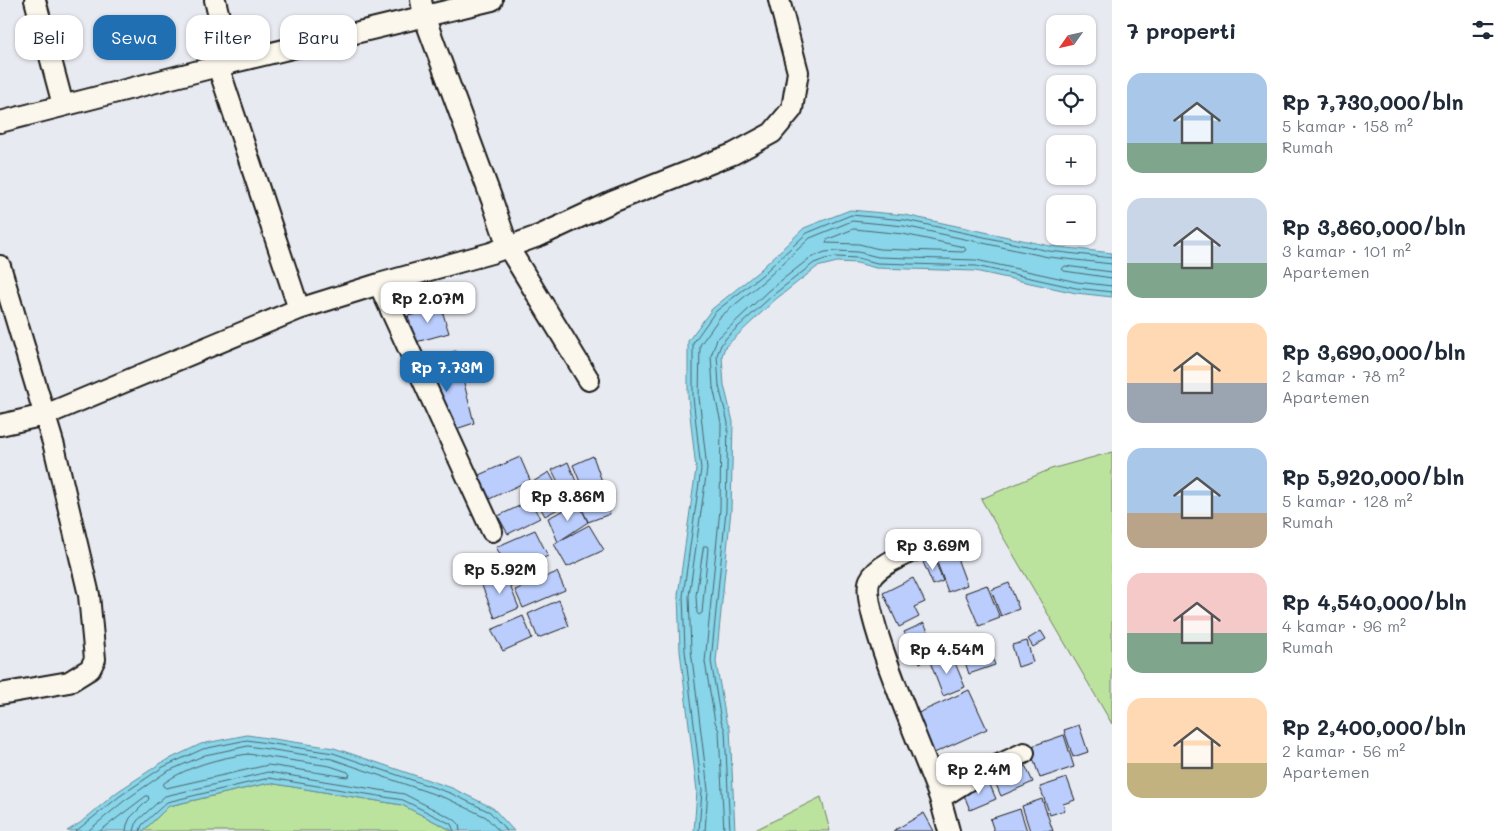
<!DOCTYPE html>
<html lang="id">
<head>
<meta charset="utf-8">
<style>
  :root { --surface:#fff; --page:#f6f6f7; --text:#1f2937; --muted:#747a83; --accent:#1f6fb2 }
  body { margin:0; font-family:Mali,sans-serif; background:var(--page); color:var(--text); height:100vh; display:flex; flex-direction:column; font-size:19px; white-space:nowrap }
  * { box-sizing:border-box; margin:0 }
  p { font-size:16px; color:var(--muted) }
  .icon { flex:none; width:28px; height:28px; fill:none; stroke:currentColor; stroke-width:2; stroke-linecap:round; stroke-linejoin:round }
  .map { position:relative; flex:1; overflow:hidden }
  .drawer { display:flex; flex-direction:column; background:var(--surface); width:400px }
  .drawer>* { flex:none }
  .top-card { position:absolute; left:15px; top:15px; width:475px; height:45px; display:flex; gap:10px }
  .needle { width:32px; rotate:236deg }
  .controls { position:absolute; left:1046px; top:15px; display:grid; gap:10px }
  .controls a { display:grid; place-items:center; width:50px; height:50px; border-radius:10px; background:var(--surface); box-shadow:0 1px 4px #0004; font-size:25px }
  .price { position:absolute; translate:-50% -42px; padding:0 11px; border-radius:10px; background:#fff; color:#222; font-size:16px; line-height:32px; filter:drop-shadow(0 1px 2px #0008) }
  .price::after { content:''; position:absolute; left:50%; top:30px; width:15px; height:11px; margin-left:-8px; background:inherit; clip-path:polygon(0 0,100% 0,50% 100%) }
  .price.selected { background:var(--accent); color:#fff }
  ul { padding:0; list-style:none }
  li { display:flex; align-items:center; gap:15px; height:125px; padding:0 15px }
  li span { display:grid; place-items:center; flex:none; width:140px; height:100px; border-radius:15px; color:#555 }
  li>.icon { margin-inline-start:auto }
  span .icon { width:60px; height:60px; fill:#fffc; stroke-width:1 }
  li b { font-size:21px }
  h2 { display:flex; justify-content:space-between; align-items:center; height:60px; padding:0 15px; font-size:21px }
  .pill { padding:0 18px; border-radius:15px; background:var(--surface); box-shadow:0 1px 4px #0004; font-size:18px; line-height:45px }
  .pill.selected { background:var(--accent); color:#fff }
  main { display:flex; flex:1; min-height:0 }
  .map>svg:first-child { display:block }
</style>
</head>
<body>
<main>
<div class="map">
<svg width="1112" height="831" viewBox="0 0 1112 831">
  <rect width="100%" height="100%" fill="#e8eaf1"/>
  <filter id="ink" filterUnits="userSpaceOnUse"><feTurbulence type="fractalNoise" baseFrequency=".02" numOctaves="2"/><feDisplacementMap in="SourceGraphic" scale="10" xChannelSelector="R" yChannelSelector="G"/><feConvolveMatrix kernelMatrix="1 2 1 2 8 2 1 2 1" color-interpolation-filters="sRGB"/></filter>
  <g filter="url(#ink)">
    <!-- green -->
    <path fill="#bce39e" stroke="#6c805d" d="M1112,452V724L981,499L1051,469Z
      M269,783L402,805L453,831H143L169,806Z
      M821,797L830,831H753Z"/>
    <!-- water -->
    <path fill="#89d5e9" stroke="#5d8b97" d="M850,210L905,215L1050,246L1112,253V297L1076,293L975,271L876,268L857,263L837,262L817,267L776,299L725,347L722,356L724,385L733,422L731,510L716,662L726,720L730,728L735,831H694L697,791L680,651L678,595L696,469L688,397V341L712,309L759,271L804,228Z
      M247,735L334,748L452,788L493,808L514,831H453L402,805L269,783L169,806L143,831H67L80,823L117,792L161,763L201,744Z"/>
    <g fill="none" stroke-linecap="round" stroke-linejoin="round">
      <!-- shore -->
      <path stroke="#48666e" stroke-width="1" d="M854,229L903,234L964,247L966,250L963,252L879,249L859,244L826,243L827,240Z
        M1112,272L1065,266L1062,269L1064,271L1112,278
        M704,546H707L708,548L702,613L699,615L697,613L696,596Z
        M248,754L330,766L348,772L350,775L347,777L268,765L166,788L163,786L164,783C188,766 219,758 248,754Z
        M76,831L120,796L163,767L203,749L247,740L333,753L450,793L490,812L507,831
        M88,831L124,801L166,772L205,755L248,746L332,759L448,799L486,817L499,831
        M100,831L146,796H148L149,799L130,818L127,825L126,831
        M134,831L137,821L165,796L268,772L404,794L455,820L459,824L460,831
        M140,831L142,825L167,802L269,778L403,800L451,824L454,831
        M699,831L702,790L685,651L683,596L701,469L693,397V343L715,312L762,275L807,233L851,215L905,220L1049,251L1112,258
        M705,831L708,790L691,650L689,596L707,469L699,397L700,345L720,317L766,279L810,238L852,221L904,226L1048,257L1112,264
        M724,831L719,731L715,722L705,662L720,509L721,423L713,387L711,356L717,339L769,290L810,258L825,252L837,251L858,252L878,257L976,260L1077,282L1112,286
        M730,831L725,730L721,721L711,661L726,510L728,423L719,386L717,355L721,345L727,337L773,295L814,263L825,259L836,257L858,258L877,263L976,266L1076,288L1112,292"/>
    </g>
    <!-- building -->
    <path fill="#bacdfd" stroke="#1c1c1c" d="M407,279L416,312L399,321L387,285Z
      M441,307L449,333L416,342L408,316Z
      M456,351L474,423L438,435L420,361Z
      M593,456L604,487L585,494L573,465Z
      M520,457L530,480L483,502L472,478Z
      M568,462L582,496L568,502L552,470Z
      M549,472L567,504L545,516L528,485Z
      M606,494L610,514L588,522L579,503Z
      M530,501L540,518L508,534L498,516Z
      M579,503L588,522L558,542L548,518Z
      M589,525L604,550L567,567L554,544Z
      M535,530L548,556L510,573L496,547Z
      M954,550L967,585L948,592L935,557Z
      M934,558L943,581L933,585L923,562Z
      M557,572L565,590L523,608L515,590Z
      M505,573L519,608L495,618L480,581Z
      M913,578L925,602L914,607L919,617L899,627L883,593Z
      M1009,583L1019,609L1001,616L991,590Z
      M987,585L1000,618L979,626L965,593Z
      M559,600L569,626L538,638L528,614Z
      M523,616L532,638L503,651L491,630Z
      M924,623L939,653L920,663L904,632Z
      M1041,631L1046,639L1033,647L1028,639Z
      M985,638L995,665L969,674L960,647Z
      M1027,641L1033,662L1018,667L1012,645Z
      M951,653L965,687L943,696L930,662Z
      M969,690L987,729L932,754L914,715Z
      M1079,725L1088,752L1073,757L1064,730Z
      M1064,735L1074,767L1040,778L1029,747Z
      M1023,761L1033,782L1001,796L992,775Z
      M1067,778L1075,800L1063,804L1065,810L1050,815L1040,787Z
      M988,780L996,799L970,810L962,790Z
      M1042,799L1053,831H1030L1022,806Z
      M1020,809L1027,831H994L990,819Z
      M924,813L934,831H893Z"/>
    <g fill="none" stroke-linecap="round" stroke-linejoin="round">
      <defs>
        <path id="minor" d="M35,0L63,105
          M215,0L230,63
          M421,0L424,16L492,200L508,247L589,380
          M218,66L299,309
          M0,122L230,63L492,0
          M0,266L54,446L89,595L95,659L90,669L69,682L0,694
          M379,284L492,531
          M0,425L45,415L299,309L379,284L491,253L541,235L612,202L733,154L772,133L792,109L798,72L779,0
          M930,543C914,551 878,563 870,580C857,606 928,762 940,798C943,809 946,820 949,831
          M940,798L975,776L1024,753"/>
      </defs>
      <!-- minor casing -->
      <use href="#minor" stroke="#1c1c1c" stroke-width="24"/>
      <!-- minor -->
      <use href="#minor" stroke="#fbf7ec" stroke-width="20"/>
    </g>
  </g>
</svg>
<div class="controls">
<a><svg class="needle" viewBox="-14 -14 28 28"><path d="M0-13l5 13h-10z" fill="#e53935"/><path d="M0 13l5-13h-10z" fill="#747a83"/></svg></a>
<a><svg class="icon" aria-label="locate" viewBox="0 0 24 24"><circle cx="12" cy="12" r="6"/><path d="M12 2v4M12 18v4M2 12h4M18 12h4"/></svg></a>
<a>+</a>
<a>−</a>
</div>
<b class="price" style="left:428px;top:324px">Rp 2.07M</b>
<b class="price selected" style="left:447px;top:393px">Rp 7.73M</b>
<b class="price" style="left:568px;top:522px">Rp 3.86M</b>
<b class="price" style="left:933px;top:571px">Rp 3.69M</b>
<b class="price" style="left:500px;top:595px">Rp 5.92M</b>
<b class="price" style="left:947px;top:675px">Rp 4.54M</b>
<b class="price" style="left:979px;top:795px">Rp 2.4M</b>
<div class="top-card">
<a class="pill">Beli</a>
<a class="pill selected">Sewa</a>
<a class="pill">Filter</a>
<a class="pill">Baru</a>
</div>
</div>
<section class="drawer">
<h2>7 properti<svg class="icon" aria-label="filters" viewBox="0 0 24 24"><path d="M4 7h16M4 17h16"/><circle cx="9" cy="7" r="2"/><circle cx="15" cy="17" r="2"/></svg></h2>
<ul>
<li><span style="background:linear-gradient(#a9c7e8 70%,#7fa58c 0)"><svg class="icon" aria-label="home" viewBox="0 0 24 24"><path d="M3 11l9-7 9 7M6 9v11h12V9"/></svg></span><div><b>Rp 7,730,000/bln</b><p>5 kamar · 158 m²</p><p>Rumah</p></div></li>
<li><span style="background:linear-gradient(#c9d6e8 65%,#7fa58c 0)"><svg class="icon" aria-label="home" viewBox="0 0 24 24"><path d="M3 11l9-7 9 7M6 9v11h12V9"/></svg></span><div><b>Rp 3,860,000/bln</b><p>3 kamar · 101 m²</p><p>Apartemen</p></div></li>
<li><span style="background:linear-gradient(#ffd9b3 60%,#9aa5b1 0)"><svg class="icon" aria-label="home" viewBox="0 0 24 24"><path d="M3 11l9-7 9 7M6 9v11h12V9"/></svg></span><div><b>Rp 3,690,000/bln</b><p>2 kamar · 78 m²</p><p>Apartemen</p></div></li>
<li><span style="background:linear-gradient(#a9c7e8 65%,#b9a48a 0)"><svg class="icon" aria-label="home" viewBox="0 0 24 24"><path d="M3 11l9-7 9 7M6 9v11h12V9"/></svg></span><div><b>Rp 5,920,000/bln</b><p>5 kamar · 128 m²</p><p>Rumah</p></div></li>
<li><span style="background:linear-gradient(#f6c9c9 60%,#7fa58c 0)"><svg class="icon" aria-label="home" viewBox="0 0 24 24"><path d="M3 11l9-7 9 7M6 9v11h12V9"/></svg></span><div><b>Rp 4,540,000/bln</b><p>4 kamar · 96 m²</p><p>Rumah</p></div></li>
<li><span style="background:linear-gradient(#ffd9b3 65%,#c2b280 0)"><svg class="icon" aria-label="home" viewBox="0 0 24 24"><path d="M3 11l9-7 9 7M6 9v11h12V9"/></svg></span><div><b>Rp 2,400,000/bln</b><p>2 kamar · 56 m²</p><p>Apartemen</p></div></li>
</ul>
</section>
</main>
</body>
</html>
